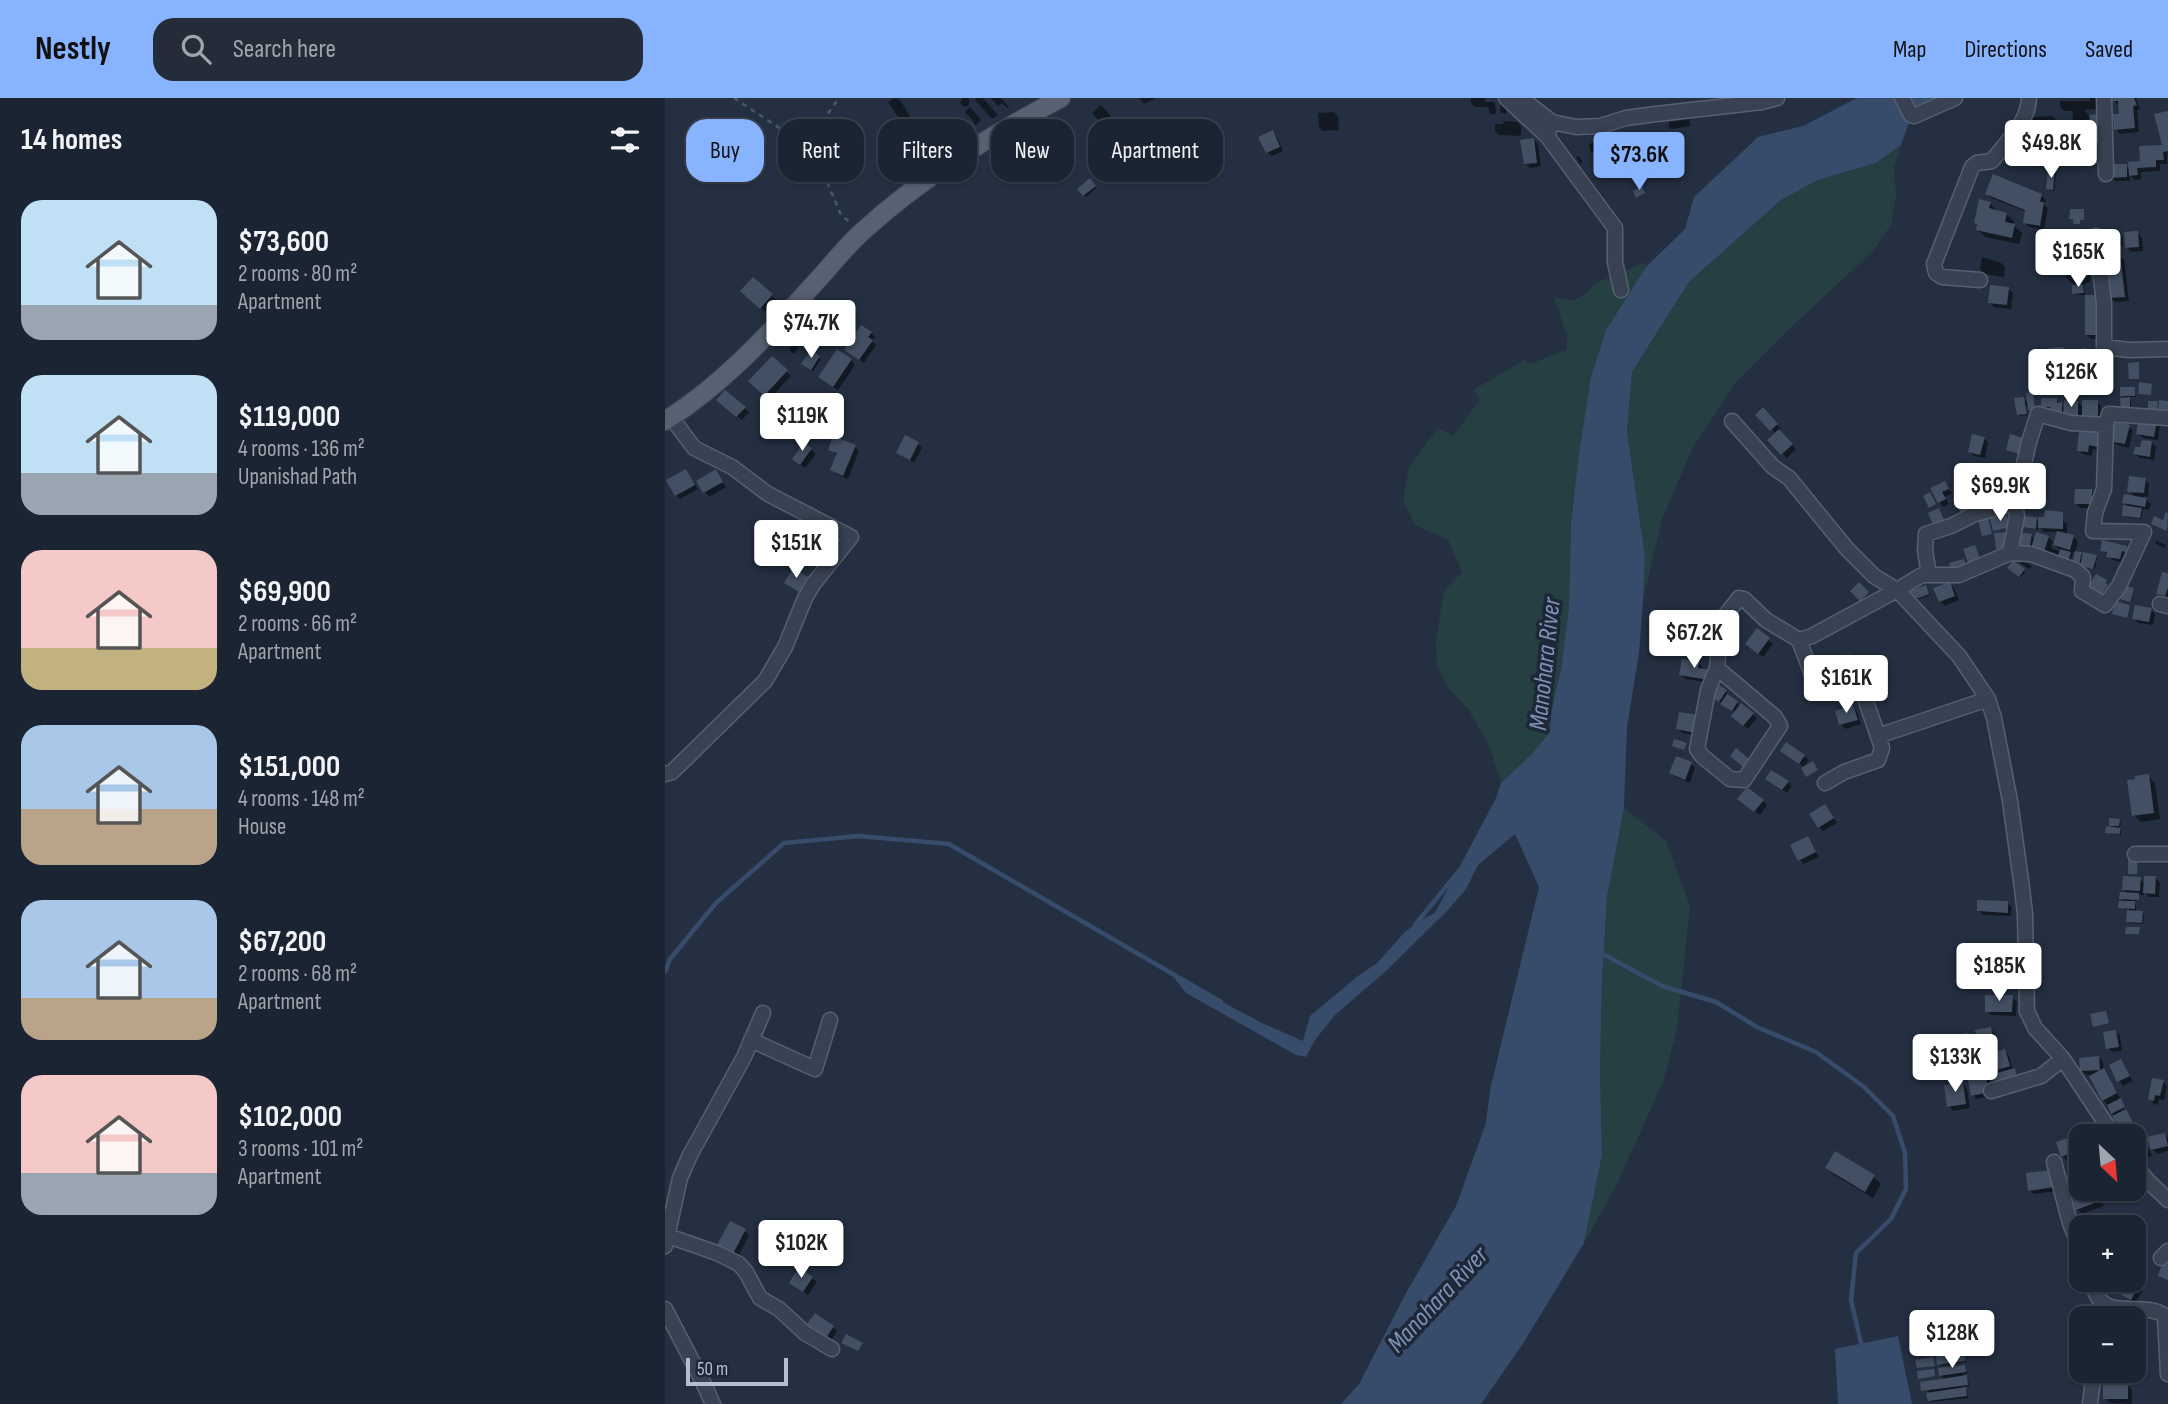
<!DOCTYPE html>
<html lang="en">
<head>
<meta charset="utf-8">
<style>
  :root { --surface:#1b2432; --page:#242c3a; --text:#f1f3f6; --muted:#a0a4ac; --line:#39414d; --accent:#88b3fe }
  body { margin:0; font-family:"Sofia Sans Condensed",sans-serif; background:var(--page); color:var(--text); height:100vh; display:flex; flex-direction:column; font-size:26px; white-space:nowrap }
  * { box-sizing:border-box; margin:0 }
  p { font-size:23px; color:var(--muted) }
  .icon { flex:none; width:38px; height:38px; fill:none; stroke:currentColor; stroke-width:2; stroke-linecap:round; stroke-linejoin:round }
  .map { position:relative; flex:1; overflow:hidden }
  .panel { display:flex; flex-direction:column; background:var(--surface); width:665px }
  .panel>* { flex:none }
  .guide { position:absolute; left:21px; top:21px; width:665px; height:63px; display:flex; gap:14px }
  .needle { width:46px; rotate:154deg }
  .fabs { position:absolute; left:1404px; top:1026px; display:grid; gap:14px }
  .fabs a { display:grid; place-items:center; width:77px; height:77px; border-radius:14px; background:var(--surface); box-shadow:0 2px 5px #0004,0 0 0 2px var(--line); font-size:35px }
  .scale { position:absolute; left:21px; bottom:18px; width:102px; box-sizing:border-box; padding-left:7px; border:4px solid #b5becc; border-top:0; font-size:19px; line-height:24px; white-space:nowrap; color:#b5becc; -webkit-text-stroke:5px #1d2737; paint-order:stroke }
  .price { position:absolute; translate:-50% -60px; padding:0 16px; border-radius:7px; background:#fff; color:#222; font-size:23px; line-height:46px; filter:drop-shadow(0 2px 4px #0008) }
  .price::after { content:''; position:absolute; left:50%; top:42px; width:21px; height:16px; margin-left:-10px; background:inherit; clip-path:polygon(0 0,100% 0,50% 100%) }
  .price.active { background:var(--accent); color:#111 }
  ul { padding:0; list-style:none }
  li { display:flex; align-items:center; gap:21px; height:175px; padding:0 21px }
  li span { display:grid; place-items:center; flex:none; width:196px; height:140px; border-radius:21px; color:#555 }
  li>.icon { margin-inline-start:auto }
  span .icon { width:84px; height:84px; fill:#fffc; stroke-width:1 }
  li b { font-size:30px }
  h2 { display:flex; justify-content:space-between; align-items:center; height:84px; padding:0 21px; font-size:30px }
  .chip { padding:0 24px; border-radius:21px; background:var(--surface); box-shadow:0 2px 5px #0004,0 0 0 2px var(--line); font-size:24px; line-height:63px }
  .chip.active { background:var(--accent); color:#111 }
  header { display:flex; align-items:center; gap:42px; box-sizing:border-box; height:98px; padding:0 35px; background:var(--accent); color:#111 }
  header strong { font-size:33px }
  nav { display:flex; gap:38px; margin-inline-start:auto; font-size:24px }
  .search { width:490px; height:63px; background:var(--page); display:flex; align-items:center; gap:18px; box-sizing:border-box; padding:0 24px; border-radius:21px; color:var(--muted); font-size:26px }
  main { display:flex; flex:1; min-height:0 }
  .map>svg:first-child { display:block }
</style>
</head>
<body>
<header>
<strong>Nestly</strong>
<div class="search"><svg class="icon" aria-label="search" viewBox="0 0 24 24"><circle cx="10" cy="10" r="6"/><path d="M15 15l6 6"/></svg>Search here</div>
<nav><a>Map</a><a>Directions</a><a>Saved</a></nav>
</header>
<main>
<section class="panel">
<h2>14 homes<svg class="icon" aria-label="filters" viewBox="0 0 24 24"><path d="M4 7h16M4 17h16"/><circle cx="9" cy="7" r="2"/><circle cx="15" cy="17" r="2"/></svg></h2>
<ul>
<li><span style="background:linear-gradient(#bfe0f5 75%,#9aa5b1 0)"><svg class="icon" aria-label="home" viewBox="0 0 24 24"><path d="M3 11l9-7 9 7M6 9v11h12V9"/></svg></span><div><b>$73,600</b><p>2 rooms · 80 m²</p><p>Apartment</p></div></li>
<li><span style="background:linear-gradient(#bfe0f5 70%,#9aa5b1 0)"><svg class="icon" aria-label="home" viewBox="0 0 24 24"><path d="M3 11l9-7 9 7M6 9v11h12V9"/></svg></span><div><b>$119,000</b><p>4 rooms · 136 m²</p><p>Upanishad Path</p></div></li>
<li><span style="background:linear-gradient(#f6c9c9 70%,#c2b280 0)"><svg class="icon" aria-label="home" viewBox="0 0 24 24"><path d="M3 11l9-7 9 7M6 9v11h12V9"/></svg></span><div><b>$69,900</b><p>2 rooms · 66 m²</p><p>Apartment</p></div></li>
<li><span style="background:linear-gradient(#a9c7e8 60%,#b9a48a 0)"><svg class="icon" aria-label="home" viewBox="0 0 24 24"><path d="M3 11l9-7 9 7M6 9v11h12V9"/></svg></span><div><b>$151,000</b><p>4 rooms · 148 m²</p><p>House</p></div></li>
<li><span style="background:linear-gradient(#a9c7e8 70%,#b9a48a 0)"><svg class="icon" aria-label="home" viewBox="0 0 24 24"><path d="M3 11l9-7 9 7M6 9v11h12V9"/></svg></span><div><b>$67,200</b><p>2 rooms · 68 m²</p><p>Apartment</p></div></li>
<li><span style="background:linear-gradient(#f6c9c9 70%,#9aa5b1 0)"><svg class="icon" aria-label="home" viewBox="0 0 24 24"><path d="M3 11l9-7 9 7M6 9v11h12V9"/></svg></span><div><b>$102,000</b><p>3 rooms · 101 m²</p><p>Apartment</p></div></li>
</ul>
</section>
<div class="map">
<svg width="1503" height="1306" viewBox="0 0 1503 1306">
  <rect width="100%" height="100%" fill="#243042"/>
  <!-- green -->
  <path fill="#263f43" d="M1236,47L1229,70L1231,99L1226,127L1207,154L1124,231L1071,284L1027,351L997,421L978,502L980,458L962,334L967,274L1024,184L1116,102L1153,82L1211,65Z
    M981,164V169L941,232L906,425L904,509L896,572L886,614L885,634L868,656L836,685L824,647L803,611L783,589L772,567L771,544L779,493L797,474L783,442L750,427L738,402L744,369L773,330L788,338L815,302L808,292L860,262L866,266L902,251V238L889,199L907,203L920,196L931,185Z
    M959,710L1001,743L1025,808L1012,931L998,984L951,1088L919,1145L937,1057L935,975L937,882L942,799Z"/>
  <!-- water -->
  <path fill="#374b6a" d="M1192,0H1276L1243,27L1236,47L1211,65L1153,82L1116,102L1024,184L967,274L962,334L980,458L978,502L974,555L962,629L959,710L942,799L937,882L935,975L937,1057L919,1145L859,1244L816,1306H676L694,1286L740,1197L791,1108L821,1025L825,992L874,789L850,736L813,767L801,791L784,811L721,873L670,917L650,942L641,959L631,957L521,895L507,877L597,925L638,943L645,918L693,878L712,865L740,834L752,824L770,815L831,700L836,685L867,656L885,634L886,614L896,572L904,509L906,425L914,356L926,279L941,232L981,169L1020,131L1029,99L1093,39L1138,28Z
    M1233,1238L1247,1306H1173L1170,1251Z"/>
  <!-- shadow -->
  <path fill="#0007" fill-rule="evenodd" d="M295.5 4a4.5 4.5 0 1 1 9 0a4.5 4.5 0 1 1-9 0Z
    M230,0L236,3L245,19L243,21L269,57L260,62L255,58L251,45L223,4Z
    M312,0H318L333,17L327,21L310,2Z
    M326,0H336L344,9L342,10L337,5L333,8Z
    M474,0H491L479,6Z
    M806,0H820V4H830L831,16H825L823,9H810L806,5Z
    M1425,0H1436V11L1419,12L1426,19L1441,53L1423,43L1407,38L1408,13H1399L1395,9V3H1425Z
    M1448,0H1471L1475,11L1472,12L1474,34L1455,36L1451,31L1456,17L1455,7H1452Z
    M836,2L841,4V16L835,14Z
    M436,7L452,25L443,33L427,15Z
    M305,9L316,22L311,27L300,14Z
    M669,14L673,19L674,32L658,33L654,29L653,15Z
    M1503,14L1502,66H1495V73L1476,74V81L1470,82L1465,77V83H1450L1446,79L1461,68L1466,72L1499,49Z
    M1387,18L1391,22L1386,37L1368,29L1364,25L1366,19Z
    M1024,21L1026,28L1006,31L1004,29V24Z
    M839,23L852,24L856,28V38L834,37L830,33V26H838Z
    M397,24L407,36L403,39L406,44L401,48L387,31Z
    M608,34L612,39L618,53L607,58L602,54Z
    M869,42L873,46L876,68L865,70L860,65Z
    M928,45L931,53L926,54L924,46Z
    M967,56L970,61L966,64L962,59Z
    M914,58L918,64L915,66L911,59Z
    M1390,73L1391,75L1389,93L1384,92L1383,90Z
    M425,82L431,90L421,99L414,91Z
    M1322,96L1376,97L1381,102L1379,107L1383,110L1379,132L1364,129L1360,125L1362,114L1326,100Z
    M1325,105L1332,113L1341,116L1349,123L1348,127L1357,135L1354,146L1320,139L1313,132L1314,128L1311,125Z
    M1453,134L1457,138L1458,147H1461L1473,135L1477,140L1478,153L1466,154L1461,147L1449,149V154H1446L1444,150H1441L1437,146Z
    M1402,143L1418,146V163L1423,168V175L1425,178V184L1419,186L1420,197H1411L1408,186L1401,179V164H1405L1401,161V154L1405,153L1402,150Z
    M1375,155L1383,157L1382,168L1374,165Z
    M1454,158L1459,162L1464,203L1450,204L1445,199L1447,163Z
    M1317,159L1336,165L1340,169L1339,179L1319,176L1315,171Z
    M88,181L111,202L100,214L78,193Z
    M1343,191L1348,195L1346,211L1329,209L1325,205Z
    M1430,199L1435,203V241H1426L1422,237Z
    M166,219L170,222L166,229L162,225Z
    M206,235L210,239L207,243L211,247L199,265L186,256Z
    M128,246L133,250L129,256L124,252Z
    M1398,251L1405,258L1421,252L1425,256L1426,270L1410,271L1403,264V271H1396L1402,277L1404,294L1391,295L1387,291L1393,273L1387,267Z
    M146,254L156,261L148,273L139,266Z
    M107,260L126,278L104,301L86,283Z
    M186,262L190,267L173,292L160,283Z
    M1469,291L1471,299H1462L1466,303V312L1459,313L1461,301L1457,297Z
    M1367,296L1371,312L1367,313L1361,308L1363,317L1355,318L1354,316L1359,301L1364,306Z
    M1391,302L1400,311L1413,304L1419,310L1432,304L1436,308V324H1423L1417,318V322L1382,313L1378,309Z
    M58,307L79,310L84,314L77,322Z
    M1098,312L1116,331L1114,333L1131,351L1122,360L1104,342L1111,336L1093,317Z
    M1491,324L1495,328L1493,342L1478,340L1473,336Z
    M1464,329L1468,333L1464,350L1450,346L1445,342Z
    M1433,337L1438,341L1436,352L1428,351L1427,358L1418,356L1413,352Z
    M1319,340L1323,345L1320,360L1309,358L1304,353Z
    M1487,345L1491,349L1489,362L1475,360L1470,356Z
    M139,346L151,356L140,370L133,365Z
    M253,346L257,350L249,365L234,354Z
    M190,349L194,353L183,381L171,376L167,371L173,357L165,351Z
    M1337,370L1342,374L1348,370L1350,372V383H1343L1339,378V382L1326,380Z
    M21,373L33,391L15,401L11,397Z
    M51,373L61,389L44,399L33,384Z
    M1480,382L1484,386L1483,399L1478,398L1486,406L1484,412L1478,411L1476,421L1460,419L1458,417L1465,410L1459,404L1471,399L1464,393Z
    M1279,385L1287,395L1280,399L1284,406L1278,409L1274,404Z
    M1377,385L1382,389L1380,405L1367,404L1362,399Z
    M1324,389L1328,393L1331,408L1318,411L1313,406Z
    M1426,393L1431,397L1430,410H1415L1411,405Z
    M1397,415L1398,423L1402,426V437L1408,439L1413,443L1410,455L1431,458L1432,460L1430,471L1410,467L1411,455L1408,454L1404,468L1356,455L1366,437L1370,442L1383,439L1390,446L1393,434H1379L1373,427V432L1359,429L1372,421L1375,424ZM1387,445L1396,453L1386,450Z
    M1491,442L1501,447L1499,450L1490,445Z
    M1461,449L1466,454L1465,457L1461,456L1459,465L1448,462L1437,452Z
    M1352,460L1367,468L1364,471L1351,462L1350,463L1360,474L1356,479L1344,470Z
    M129,473L147,485L139,497L121,485Z
    M1503,477V505L1493,496Z
    M1284,486L1289,490L1294,502L1280,508L1275,503Z
    M1261,489L1265,497L1251,502L1249,501Z
    M1486,512L1490,516L1488,527L1473,525L1469,520Z
    M1093,533L1108,546L1098,559L1087,550Z
    M1034,565L1038,570V572L1048,585L1020,581L1016,576Z
    M1061,593L1062,595L1061,597L1092,620L1083,631L1072,623L1071,615L1049,600Z
    M1188,609L1192,614L1196,626L1180,631L1176,626Z
    M1033,619L1034,638L1018,635L1013,631Z
    M1122,657L1139,658L1144,662L1139,669Z
    M1026,666L1030,670L1025,685L1011,679L1006,675Z
    M1483,678L1490,685L1495,721L1476,724L1469,717L1472,682Z
    M1102,681L1122,684L1127,688L1122,695Z
    M1098,703L1102,707L1095,717L1079,705Z
    M1160,708L1172,725L1158,733L1154,729Z
    M1446,722L1456,724L1455,729L1453,730L1456,733V737L1442,734L1445,730Z
    M1142,740L1154,759L1139,766L1135,762Z
    M1491,780L1495,785L1494,799H1484L1479,793V797H1472V803H1467L1471,807V814L1479,816L1478,826L1465,825L1463,824L1464,811L1455,809L1461,805L1456,800L1463,796L1458,791L1475,781L1480,786Z
    M1342,805L1347,809L1346,818L1318,817L1314,813Z
    M1347,899L1352,904L1351,918L1326,917L1322,913Z
    M1325,931L1330,935L1332,949L1319,951L1315,947Z
    M1451,934L1455,938L1457,953L1447,954L1443,950Z
    M1302,937L1307,942L1309,958L1289,961L1285,956Z
    M1340,953L1344,958L1348,972L1353,977L1356,987L1329,978L1325,974Z
    M1434,960L1438,964L1439,973L1455,1000H1453L1471,1029L1460,1035L1438,1001L1425,977H1422L1417,973Z
    M1456,963L1468,983L1458,988L1446,968Z
    M1320,975L1324,980L1327,998L1312,1001L1308,997Z
    M1498,984L1502,988L1499,1002L1494,1001L1493,1007L1489,1006L1485,1002Z
    M1298,986L1302,991L1305,1010L1288,1013L1284,1008Z
    M1500,1037L1503,1040V1053L1492,1056L1487,1051Z
    M1475,1038L1480,1042L1487,1058L1475,1063L1468,1052V1041Z
    M1405,1041L1410,1045L1414,1058L1402,1062L1397,1058Z
    M1170,1056L1209,1079L1216,1086L1208,1100L1169,1077L1162,1070Z
    M1387,1074L1393,1093L1369,1096L1364,1092Z
    M1430,1090L1439,1108L1417,1116L1412,1111Z
    M80,1133L84,1137L73,1159L58,1151Z
    M147,1180L152,1184L143,1197L126,1185Z
    M1475,1186L1479,1190L1470,1205L1455,1194Z
    M168,1229L172,1233L164,1246L146,1234Z
    M1273,1229L1276,1237H1273L1277,1242L1278,1248L1259,1250L1257,1249L1259,1242L1255,1238Z
    M1298,1257L1301,1264L1276,1268L1274,1266Z
    M1300,1268L1302,1276H1298L1303,1281L1304,1288L1298,1289L1302,1293L1303,1300L1266,1304L1263,1293L1258,1292L1280,1282L1276,1277Z
    M1462,1287L1467,1291V1306L1444,1305L1440,1300Z"/>
  <g fill="none" stroke-linecap="round" stroke-linejoin="round">
    <!-- stream -->
    <path stroke="#374b6a" stroke-width="4.5" d="M750,827L793,774
      M936,855L997,888L1051,904L1092,929L1151,954L1198,988L1228,1018L1240,1055L1241,1091L1226,1121L1191,1155L1186,1202L1196,1245
      M0,874L5,861L51,805L119,745L194,738L284,746L556,904"/>
  </g>
  <!-- building -->
  <path fill="#435064" d="M1446,0H1469L1472,7L1468,8L1470,30L1449,32L1448,16H1454L1453,3H1446Z
    M1503,13V53L1498,54L1499,62H1491V69L1472,70L1473,77L1464,78L1463,64L1475,63L1474,48L1497,47L1489,16Z
    M1434,16L1438,49L1428,50L1427,40L1423,41L1421,25H1425L1424,17Z
    M608,32L615,49L601,55L593,39Z
    M967,35L968,46L955,48L953,37Z
    M258,39L266,52L254,59L246,46Z
    M869,40L872,65L859,66L855,42Z
    M979,50L984,60L975,65L970,54Z
    M1444,66H1462V79L1444,80Z
    M1383,71L1390,72L1388,92L1381,91Z
    M1328,76L1377,96L1375,104H1379L1375,128L1358,125L1360,112L1320,96Z
    M425,80L431,88L418,98L412,91Z
    M977,88L980,95L971,100L968,93Z
    M1314,101L1326,104L1324,110L1342,115L1340,124L1350,126L1347,140L1311,132L1312,126L1309,125Z
    M1405,111H1419V122H1415V126H1408V121H1404Z
    M1453,132L1455,144L1448,145V153H1443L1442,146H1435L1434,135Z
    M1473,133L1474,149L1460,150L1459,134Z
    M1444,156H1455L1460,199L1443,200L1437,162H1445Z
    M88,179L108,196L95,211L75,193Z
    M1418,186L1419,195L1407,196V187Z
    M1325,187L1344,189L1342,207L1323,205Z
    M1420,197H1431V237H1420Z
    M182,204L192,210L185,219L176,213Z
    M196,227L207,234L203,239L208,242L194,262L179,252Z
    M1399,249L1400,267L1385,268L1384,250Z
    M1421,250L1422,266L1404,268L1402,252Z
    M172,251L187,261L168,289L153,279Z
    M146,252L155,258L146,272L136,266Z
    M107,258L123,272L99,298L83,283Z
    M1474,264V281H1464L1463,265Z
    M1398,270L1400,290L1385,292L1383,272Z
    M1474,284L1487,286L1486,297L1473,296Z
    M1455,289H1470V298H1455Z
    M60,292L81,309L71,319L51,302Z
    M1368,294L1370,311L1363,312L1361,295Z
    M1359,299L1362,316L1352,317L1349,300Z
    M1465,299V311L1456,312L1455,300Z
    M1376,300H1392V305L1397,304V315H1385V309H1376Z
    M1399,302L1413,303V319L1398,318Z
    M1417,302H1433V320H1417Z
    M1494,302L1503,303V315L1493,314Z
    M1483,303H1493L1492,312L1483,311Z
    M1098,309L1113,326L1105,333L1090,317Z
    M1474,320L1492,322L1489,339L1471,336Z
    M1448,323L1465,327L1460,346L1443,343Z
    M1114,331L1128,346L1116,357L1102,342Z
    M1414,333L1434,335L1432,349L1424,347L1423,354L1412,353Z
    M1307,336L1320,339L1315,357L1303,354Z
    M1345,336L1359,340L1355,356L1341,352Z
    M240,337L254,344L245,362L231,355Z
    M168,338L191,347L178,378L165,372L172,355L163,352Z
    M1477,342L1487,343L1485,359L1468,356L1470,349H1475Z
    M139,344L147,350L135,367L127,361Z
    M1325,367L1338,368V381H1324Z
    M1340,368H1349V382H1339Z
    M21,371L30,387L10,398L1,382Z
    M51,371L58,384L38,395L31,383Z
    M1464,378L1481,380L1479,395L1462,394Z
    M1362,382L1378,383L1376,401L1361,400Z
    M1280,383L1284,391L1277,394L1281,401L1273,405L1265,390Z
    M1325,387L1328,404L1312,407L1308,390Z
    M1410,391H1427V406H1409Z
    M1265,394L1271,406L1264,410L1258,398Z
    M1301,394L1308,409L1296,416L1288,400Z
    M1459,396L1482,400L1480,409L1457,405Z
    M1458,407L1477,410L1475,420L1457,418Z
    M1274,410L1279,422L1268,427L1263,415Z
    M1380,412L1398,414V431L1373,430V419H1379Z
    M1501,414L1503,415L1502,433L1486,426L1489,418L1498,422Z
    M1342,417L1345,429L1328,433L1325,420Z
    M1358,418L1372,419L1371,431L1357,429Z
    M1323,420L1327,436L1317,438L1313,422Z
    M1392,433L1409,437L1405,452L1388,447Z
    M1341,434L1343,450L1331,451L1329,435Z
    M1352,434L1367,436L1364,453L1349,451Z
    M1371,434L1384,438L1378,457L1365,453Z
    M1437,442L1462,448L1461,454L1457,453L1455,461L1441,459L1442,454L1435,453Z
    M1310,447L1315,461L1303,465L1298,451Z
    M1395,451L1406,454L1402,467L1391,464Z
    M1410,453L1417,454L1414,467L1407,466Z
    M1418,454L1432,457L1428,471L1415,468Z
    M1299,461L1301,468L1286,472L1284,465Z
    M1348,462L1360,471L1354,479L1342,470Z
    M128,470L143,479L134,494L119,485Z
    M1497,474L1503,475V490L1500,498L1491,496Z
    M1431,476L1442,482L1440,485L1443,487L1435,500L1421,492Z
    M1194,484L1204,494L1195,503L1185,493Z
    M1285,484L1290,498L1274,504L1268,490Z
    M1261,487L1264,496L1248,502L1244,493Z
    M1459,487L1469,490L1465,504L1455,501Z
    M1450,503L1465,507L1462,520L1447,516Z
    M1470,507L1487,510L1484,524L1467,521Z
    M1092,530L1105,540L1093,556L1080,546Z
    M1017,561L1035,563L1033,570L1046,572L1044,582L1014,577Z
    M1052,586L1062,592L1054,604L1045,598Z
    M1062,596L1073,603L1067,613L1055,606Z
    M1076,605L1089,615L1078,628L1066,618Z
    M1188,607L1193,622L1174,627L1170,613Z
    M1014,614L1033,617L1030,635L1011,631Z
    M1009,641L1022,645L1019,652L1007,648Z
    M1121,644L1140,657L1134,666L1115,653Z
    M1071,650L1085,662L1078,669L1065,658Z
    M1011,658L1027,664L1020,682L1004,675Z
    M1148,663L1153,672L1141,679L1136,670Z
    M1106,672L1124,683L1117,692L1100,681Z
    M1484,676L1489,715L1467,718L1462,682L1470,681V678Z
    M1082,689L1099,702L1089,714L1072,701Z
    M1160,706L1169,720L1153,730L1144,716Z
    M1444,720L1455,721L1454,728H1444Z
    M1441,728L1455,730V736L1440,735Z
    M1143,738L1151,754L1133,763L1125,747Z
    M1463,760L1473,761L1472,776H1463Z
    M1458,778L1476,779L1475,793L1457,792Z
    M1479,778H1491L1490,796L1478,795Z
    M1455,794L1474,795V802L1454,801Z
    M1312,802L1343,803V815L1312,813Z
    M1454,803H1470V811L1453,810Z
    M1462,812L1478,813L1477,825L1461,824Z
    M1461,829H1475L1474,836H1460Z
    M1320,897H1348L1347,914H1320Z
    M1441,913L1444,925L1428,929L1425,916Z
    M1326,929L1329,945L1313,948L1310,932Z
    M1451,932L1454,949L1441,951L1438,934Z
    M1303,935L1305,954L1283,957L1280,939Z
    M1340,951L1345,968L1323,975L1318,958Z
    M1434,958L1435,972L1439,970L1452,995L1437,1003L1424,978L1435,972L1415,973L1414,960Z
    M1456,961L1465,978L1452,984L1444,967Z
    M1350,970L1353,983L1331,988L1328,976Z
    M1320,973L1324,994L1306,998L1302,977Z
    M1487,980L1499,982L1495,998L1490,997L1489,1003L1483,1002Z
    M1298,984L1301,1006L1282,1009L1279,987Z
    M1456,1000L1460,1009L1446,1016L1442,1007Z
    M1461,1011L1468,1024L1455,1031L1447,1018Z
    M1500,1035L1503,1048L1486,1052L1482,1039Z
    M1476,1036L1483,1053L1469,1060L1468,1039Z
    M1406,1039L1411,1053L1396,1059L1391,1044Z
    M1170,1053L1210,1077L1200,1094L1160,1070Z
    M1387,1072L1389,1089L1363,1093L1361,1075Z
    M1419,1090H1431L1435,1103L1411,1112L1408,1103L1422,1098Z
    M65,1123L81,1131L68,1156L52,1147Z
    M1498,1163L1503,1165V1182L1493,1178Z
    M134,1169L148,1179L138,1194L124,1185Z
    M1468,1180L1476,1184L1466,1202L1453,1195L1460,1181Z
    M150,1215L169,1228L159,1243L139,1230Z
    M1274,1227L1275,1236L1253,1239L1252,1230Z
    M181,1236L198,1245L193,1253L176,1245Z
    M1276,1238L1277,1247L1256,1250L1254,1241Z
    M1299,1255L1300,1263L1272,1267L1271,1258Z
    M1268,1259L1270,1268L1252,1270L1250,1262Z
    M1300,1267L1301,1274L1274,1278L1273,1270Z
    M1269,1271L1270,1278L1253,1281L1252,1273Z
    M1302,1277L1303,1287L1256,1293L1255,1284Z
    M1438,1285H1463V1301H1438Z
    M1301,1289L1302,1298L1263,1303L1261,1295Z"/>
  <g fill="none" stroke-linecap="round" stroke-linejoin="round">
    <defs>
      <path id="minor" d="M841,0L882,38
        M856,0L887,24L911,29L935,28L961,20L991,16L1097,4L1112,0
        M1237,0L1246,17L1249,18L1290,0
        M1439,0L1441,76
        M887,24L882,38L950,130V164L956,192
        M1380,53H1400L1405,44C1420,40 1431,52 1441,63
        M1431,138L1439,205V249L1464,252L1503,251
        M1315,182L1277,179L1271,175L1269,166L1307,69L1312,65L1327,63C1342,43 1363,25 1364,0
        M1067,323L1108,369L1124,380L1182,451L1209,478L1232,492L1257,477H1294L1345,455L1366,456L1410,472L1418,479L1417,493L1440,507L1454,488L1479,434L1428,433L1430,415L1439,391L1441,327
        M1350,405L1364,344L1373,316L1406,325L1441,327L1444,316L1503,320
        M1264,477L1260,452L1261,436L1286,428L1310,416L1350,405L1352,418L1345,455
        M1495,506L1503,508
        M1134,542L1146,574L1152,576L1184,565L1189,568L1217,650L1213,662L1179,674L1160,685
        M1052,570L1110,619L1115,628L1079,682L1065,681L1037,658L1032,651L1043,592L1052,570L1056,526L1060,518L1074,500L1079,501L1101,522L1134,542L1147,538L1232,492L1294,558L1323,601L1329,620L1345,703L1357,790L1360,816L1362,913L1370,930L1398,961L1449,1038
        M1213,638L1323,601
        M0,676L7,674L100,583L120,549L140,500L149,485L186,439L103,396L67,369L29,350L6,319
        M1470,756H1503
        M86,942L150,971L165,922
        M1326,993L1376,978L1398,961
        M1389,1064L1405,1125L1416,1154
        M1468,1064L1483,1083L1503,1102
        M3,1138L52,1155L74,1166L81,1174L95,1200L114,1211L140,1235L167,1251
        M0,1148L15,1080L25,1057L79,959L98,915
        M1496,1160L1503,1153
        M1426,1181C1428,1188 1430,1197 1435,1202C1449,1219 1482,1204 1500,1218L1503,1276
        M0,1211L36,1280L48,1306
        M1425,1306L1429,1272"/>
      <path id="major" d="M0,323C57,287 103,237 148,187C165,169 180,149 198,133C257,79 326,37 396,0"/>
    </defs>
    <!-- minor casing -->
    <use href="#minor" stroke="#56606f" stroke-width="17"/>
    <!-- major casing -->
    <use href="#major" stroke="#424b5b" stroke-width="20"/>
    <!-- path -->
    <path stroke="#445c60" stroke-width="2.5" stroke-dasharray="5 5" stroke-linecap="butt" d="M69,0L149,53L176,117L186,125
      M149,53L164,14L174,0"/>
    <!-- minor -->
    <use href="#minor" stroke="#394252" stroke-width="14"/>
    <!-- major -->
    <use href="#major" stroke="#576172" stroke-width="18"/>
  </g>
  <g text-anchor="middle" stroke-width="7" stroke-linejoin="round" paint-order="stroke">
    <!-- water labels -->
    <g font-size="26" font-style="italic" fill="#7c93b5" stroke="#1d2737">
      <text transform="translate(879 566) rotate(-84)" y="9">Manohara River</text>
      <text transform="translate(772 1201) rotate(-47)" y="9">Manohara River</text>
    </g>
  </g>
</svg>
<div class="fabs">
<a><svg class="needle" viewBox="-14 -14 28 28"><path d="M0-13l5 13h-10z" fill="#e53935"/><path d="M0 13l5-13h-10z" fill="#a0a4ac"/></svg></a>
<a>+</a>
<a>−</a>
</div>
<div class="scale">50 m</div>
<b class="price" style="left:1386px;top:82px">$49.8K</b>
<b class="price active" style="left:974px;top:94px">$73.6K</b>
<b class="price" style="left:1413px;top:191px">$165K</b>
<b class="price" style="left:146px;top:262px">$74.7K</b>
<b class="price" style="left:1406px;top:311px">$126K</b>
<b class="price" style="left:137px;top:355px">$119K</b>
<b class="price" style="left:1335px;top:425px">$69.9K</b>
<b class="price" style="left:131px;top:482px">$151K</b>
<b class="price" style="left:1029px;top:572px">$67.2K</b>
<b class="price" style="left:1181px;top:617px">$161K</b>
<b class="price" style="left:1334px;top:905px">$185K</b>
<b class="price" style="left:1290px;top:996px">$133K</b>
<b class="price" style="left:136px;top:1182px">$102K</b>
<b class="price" style="left:1287px;top:1272px">$128K</b>
<div class="guide">
<a class="chip active">Buy</a>
<a class="chip">Rent</a>
<a class="chip">Filters</a>
<a class="chip">New</a>
<a class="chip">Apartment</a>
</div>
</div>
</main>
</body>
</html>
